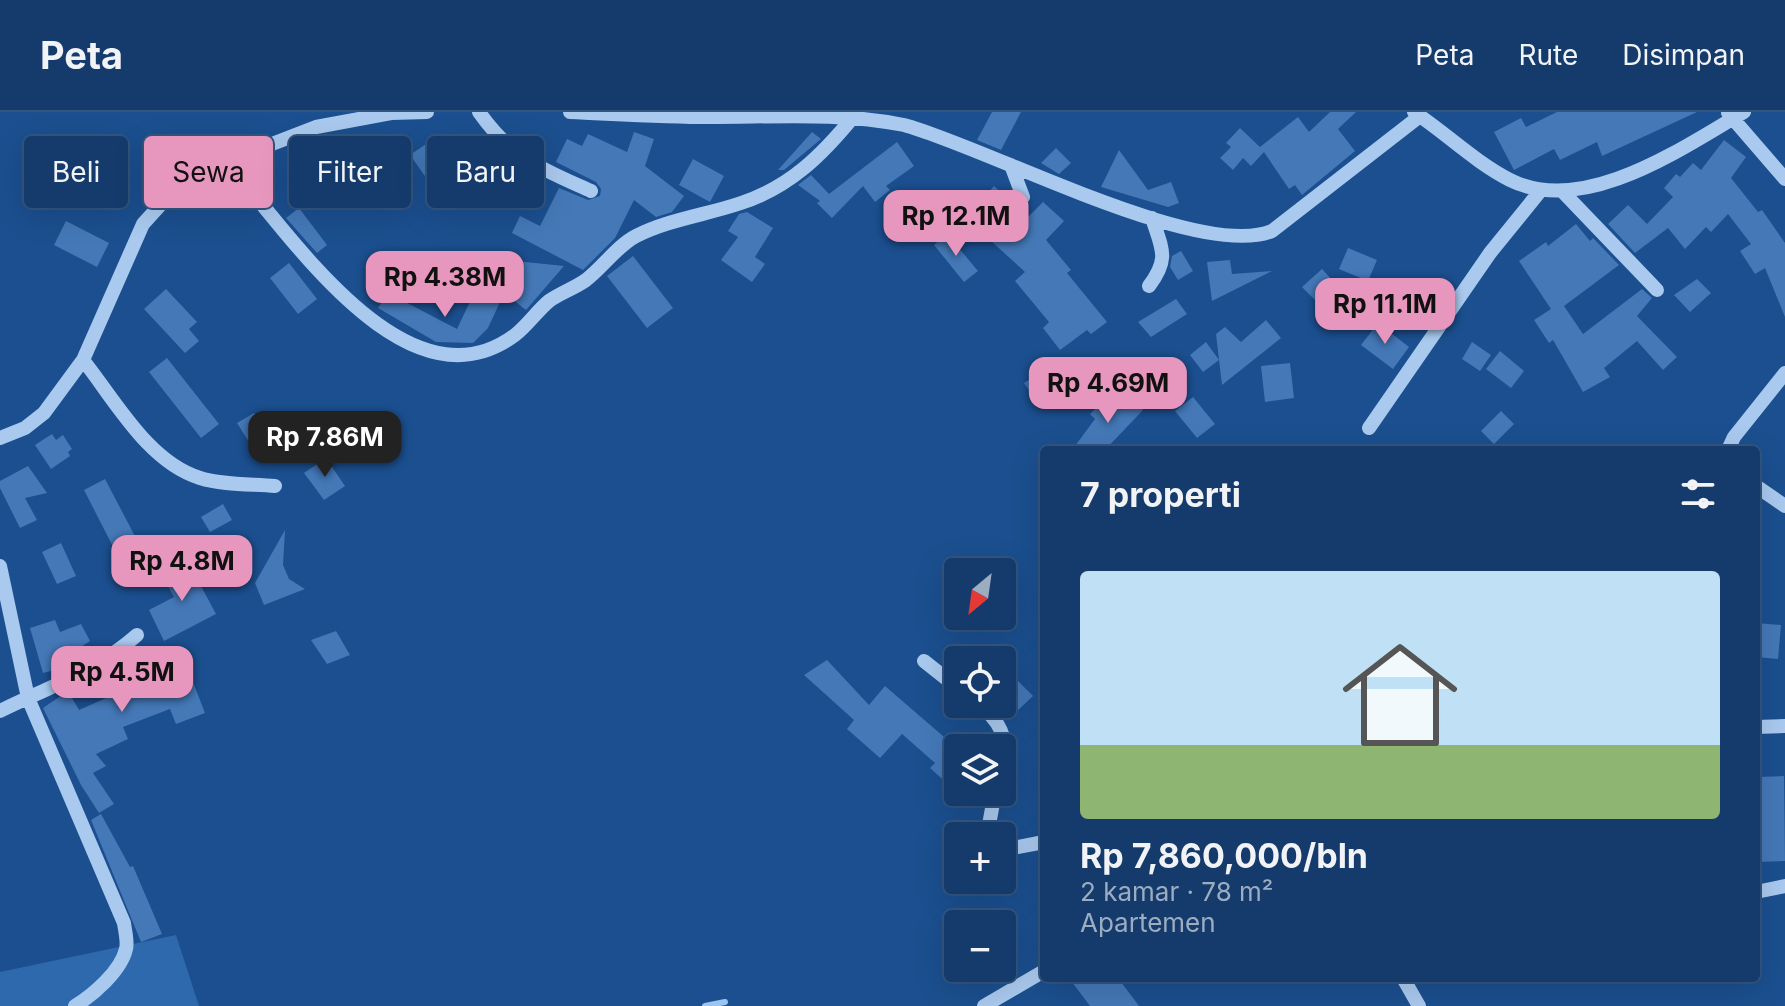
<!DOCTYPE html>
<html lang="id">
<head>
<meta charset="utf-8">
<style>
  :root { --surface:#143b6b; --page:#214673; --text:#f1f3f6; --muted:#9dadc1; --line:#33557e; --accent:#e797bd }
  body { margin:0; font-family:Inter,sans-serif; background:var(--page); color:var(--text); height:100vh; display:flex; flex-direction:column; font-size:30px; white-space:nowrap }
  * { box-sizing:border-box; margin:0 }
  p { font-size:26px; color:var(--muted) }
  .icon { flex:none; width:44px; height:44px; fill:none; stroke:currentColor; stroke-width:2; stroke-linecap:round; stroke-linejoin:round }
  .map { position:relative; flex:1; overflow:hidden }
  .panel { position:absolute; left:1040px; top:334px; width:720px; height:536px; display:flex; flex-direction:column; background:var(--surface); border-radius:8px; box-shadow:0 8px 32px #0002,0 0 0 2px var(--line) }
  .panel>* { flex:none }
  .guide { position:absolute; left:24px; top:24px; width:760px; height:72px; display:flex; gap:16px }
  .needle { width:52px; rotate:209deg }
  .controls { position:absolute; left:944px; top:446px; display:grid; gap:16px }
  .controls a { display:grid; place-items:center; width:72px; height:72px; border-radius:8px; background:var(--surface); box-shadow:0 8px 32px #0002,0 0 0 2px var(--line); font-size:40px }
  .price { position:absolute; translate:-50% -68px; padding:0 18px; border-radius:16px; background:var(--accent); color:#111; font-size:26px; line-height:52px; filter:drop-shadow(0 2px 4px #0008) }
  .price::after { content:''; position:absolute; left:50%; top:48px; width:24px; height:18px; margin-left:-12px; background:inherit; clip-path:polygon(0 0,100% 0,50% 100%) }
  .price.current { background:#222; color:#fff }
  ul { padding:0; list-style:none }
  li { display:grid; align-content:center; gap:16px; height:424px; padding:0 40px }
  li span { display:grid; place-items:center; height:248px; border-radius:8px; color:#555 }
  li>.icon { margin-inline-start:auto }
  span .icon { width:144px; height:144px; fill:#fffc; stroke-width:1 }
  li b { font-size:34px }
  h2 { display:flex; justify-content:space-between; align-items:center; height:96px; padding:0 40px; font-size:34px }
  .tag { padding:0 28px; border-radius:8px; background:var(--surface); box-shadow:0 8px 32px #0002,0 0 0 2px var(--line); font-size:28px; line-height:72px }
  .tag.current { background:var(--accent); color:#111 }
  header { display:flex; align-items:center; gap:48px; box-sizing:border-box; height:112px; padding:0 40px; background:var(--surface); border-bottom:2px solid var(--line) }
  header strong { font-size:38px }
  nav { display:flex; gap:44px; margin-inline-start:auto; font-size:28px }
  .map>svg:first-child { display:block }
</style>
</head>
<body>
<header>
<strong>Peta</strong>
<nav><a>Peta</a><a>Rute</a><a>Disimpan</a></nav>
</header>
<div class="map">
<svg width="1785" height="894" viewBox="0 0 1785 894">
  <rect width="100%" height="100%" fill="#1b4f8f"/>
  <!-- green -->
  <path fill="#2e69ad" d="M176,823L199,894H0V860Z"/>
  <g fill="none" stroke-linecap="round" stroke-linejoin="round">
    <!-- stream -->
    <path stroke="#9cc4f0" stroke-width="6" d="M705,894L725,890"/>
  </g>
  <!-- building -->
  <path fill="#4478b7" d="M992,0H1021L1001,38L977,28Z
    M1330,0H1356L1338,17L1355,39L1302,83L1295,73L1289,77L1264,40L1251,54L1243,46L1233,58L1220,46L1231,35L1226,31L1240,16L1260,35L1298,5L1309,20Z
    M1557,0H1697L1602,44L1597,30L1560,48L1554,37L1514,58L1494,20L1521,6L1526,15Z
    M634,20L654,27L645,54L684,84L672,100L656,105L634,88L615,126L583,158L512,121L520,104L540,114L559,76L588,88L600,84L601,77L596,70L556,50L567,27L582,34L588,22L627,40Z
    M812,20L821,27L784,58H778Z
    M1724,28L1746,45L1731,66L1758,100L1762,98L1785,131V205L1765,156L1755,162L1740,139L1751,132L1728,102L1711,120L1706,115L1685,137L1668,116L1635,141L1608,112L1628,93L1647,112L1673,85L1664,76L1676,62L1680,65L1693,51L1701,58Z
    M429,30L464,80L439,93L429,76L432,74L410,43Z
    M897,30L914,54L886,74L890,78L875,90L863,74L832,106L817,91L820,89L798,73L811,63L829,82Z
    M1056,36L1071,51L1059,62L1041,51Z
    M1119,38L1148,78L1171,70L1179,91L1168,95L1101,75Z
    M693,47L724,64L710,90L679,73Z
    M994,74L1028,105L1043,90L1064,109L1046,128L1071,158L1067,161L1107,210L1091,222L1087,218L1060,238L1043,216L1049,210L1015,169L1025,160L966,106Z
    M299,96L327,133L317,141L286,106Z
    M747,100L773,116L755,145L765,152L752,170L721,148L738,125L728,119L739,102Z
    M66,109L109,131L97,155L54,133Z
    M1576,112L1590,129L1593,126L1619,153L1564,194L1583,222L1642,177L1652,186L1637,204L1677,245L1663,258L1637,229L1604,256L1610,265L1583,280L1553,228L1549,231L1534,208L1551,197L1519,149L1546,130L1548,134Z
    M947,122L978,159L964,170L934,133Z
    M1348,136L1377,148L1368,169L1339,157Z
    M1181,139L1193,159L1178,168L1170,155L1172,144Z
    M633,144L673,196L647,216L607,164Z
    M496,147L564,154L526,198L494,173Z
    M1230,148L1232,162L1272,159L1212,189L1207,150Z
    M289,151L317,187L298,202L270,166Z
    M1322,157L1336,172L1316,189L1302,175Z
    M1697,167L1711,181L1690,200L1674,183Z
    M166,177L197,210L189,217L199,229L185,241L144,197Z
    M475,179L500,190L488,216L473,231L436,230L378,196L388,181L457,217Z
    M1176,187L1187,202L1151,225L1138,210Z
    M1266,208L1281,226L1222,273L1219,248L1203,260L1190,243L1206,230L1219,248L1216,222L1225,215L1241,230Z
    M1378,211L1409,235L1393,257L1361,233Z
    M1472,230L1491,243L1480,259L1462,247Z
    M1500,239L1524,259L1511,276L1486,257Z
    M167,246L219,312L201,326L149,260Z
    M1290,251L1294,286L1265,290L1261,254Z
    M1042,259L1054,277L1051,279L1053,284L1039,293L1024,271Z
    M1129,284L1143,298L1105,338H1072L1095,307L1090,302L1106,286L1117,297Z
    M1193,285L1215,312L1197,326L1175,299Z
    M1501,299L1514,312L1494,332L1481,319Z
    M254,301L266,319L249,330L237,311Z
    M52,322L56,328L63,323L72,337L68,340L70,344L51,357L35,333Z
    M326,346L345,374L324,388L304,361Z
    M28,354L47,381L25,386L37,408L20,416L0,376V369Z
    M105,367L148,449L126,460L84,378Z
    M223,392L232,408L210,420L201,405Z
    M285,418L283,453L289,467L305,477L264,493L255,471Z
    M61,431L76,464L57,472L42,440Z
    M187,448L216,502L164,529L149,498L174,485L161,462Z
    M55,508L60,520L81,512L90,529L64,546L67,555L43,561L30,516Z
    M1756,511L1781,513L1778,547L1756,545Z
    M336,519L350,543L327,552L311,528Z
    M179,534L205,601L176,612L170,597L123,615L128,627L96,642L106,654L93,661L114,692L99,701L81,673L43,596L68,579L79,598L122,579L114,558Z
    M827,548L869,593L885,574L958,637V681L930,656L935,651L902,622L880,646L847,617L854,608L804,563Z
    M1010,561L1033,584L1014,602L1002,594V570Z
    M1784,664L1785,749L1756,750V665Z
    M101,702L130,755L133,754L162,822L141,830L91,708Z
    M1069,866H1118L1139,894H1090Z"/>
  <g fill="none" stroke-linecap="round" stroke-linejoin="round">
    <!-- minor -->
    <path stroke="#a9c9ee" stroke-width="14" d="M479,0C511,46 542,57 591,79
      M570,0C617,2 663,5 710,5C775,5 839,0 904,13C986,35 1199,149 1272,119L1420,4
      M1414,0C1447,22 1475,50 1510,68C1584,105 1682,36 1744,0
      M1728,1L1785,67
      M1011,53L1023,85
      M231,55C291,123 408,303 515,223C527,214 537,199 549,189C560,181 575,176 586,168C603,155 617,134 636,124C670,107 706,103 741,91C790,75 822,43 854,4
      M1562,79L1657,178
      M1149,174C1170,146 1162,137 1152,106
      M83,248C115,288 148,350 200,366C222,373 251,372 275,374
      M1369,316L1490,141L1541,78
      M0,326L25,316L44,301L83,248L143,112L162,91L272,32L316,15L391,1L427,0
      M1728,338L1734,325L1785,261
      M1756,374L1785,394
      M0,454L28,586L124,811C125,819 128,830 126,837C121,859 93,883 75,894
      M924,549L958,576
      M978,592C999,608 1009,625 1002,651
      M0,599C47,576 98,558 137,523
      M1756,615L1785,614
      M987,724L995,680
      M1002,738L1044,730
      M1756,780L1785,774
      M1403,866L1419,894
      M984,894L1044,859"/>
  </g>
</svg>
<div class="controls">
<a><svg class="needle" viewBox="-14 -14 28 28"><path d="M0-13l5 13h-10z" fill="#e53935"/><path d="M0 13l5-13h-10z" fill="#9dadc1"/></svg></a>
<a><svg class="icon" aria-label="locate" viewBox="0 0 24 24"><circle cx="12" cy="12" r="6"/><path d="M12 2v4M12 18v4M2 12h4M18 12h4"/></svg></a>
<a><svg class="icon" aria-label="layers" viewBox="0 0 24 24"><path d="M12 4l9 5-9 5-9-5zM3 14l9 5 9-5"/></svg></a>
<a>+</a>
<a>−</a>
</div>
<b class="price" style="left:956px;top:146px">Rp 12.1M</b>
<b class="price" style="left:445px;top:207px">Rp 4.38M</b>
<b class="price" style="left:1385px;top:234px">Rp 11.1M</b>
<b class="price" style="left:1108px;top:313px">Rp 4.69M</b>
<b class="price current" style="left:325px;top:367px">Rp 7.86M</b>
<b class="price" style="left:182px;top:491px">Rp 4.8M</b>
<b class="price" style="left:122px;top:602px">Rp 4.5M</b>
<div class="guide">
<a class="tag">Beli</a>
<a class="tag current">Sewa</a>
<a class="tag">Filter</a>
<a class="tag">Baru</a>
</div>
<section class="panel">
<h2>7 properti<svg class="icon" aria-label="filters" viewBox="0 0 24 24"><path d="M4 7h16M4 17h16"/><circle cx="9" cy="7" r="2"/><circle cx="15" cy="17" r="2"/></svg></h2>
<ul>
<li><span style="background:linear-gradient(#bfe0f5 70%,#8fb573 0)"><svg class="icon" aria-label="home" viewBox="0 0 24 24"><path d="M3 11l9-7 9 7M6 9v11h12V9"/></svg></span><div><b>Rp 7,860,000/bln</b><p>2 kamar · 78 m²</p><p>Apartemen</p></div></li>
</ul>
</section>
</div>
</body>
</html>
